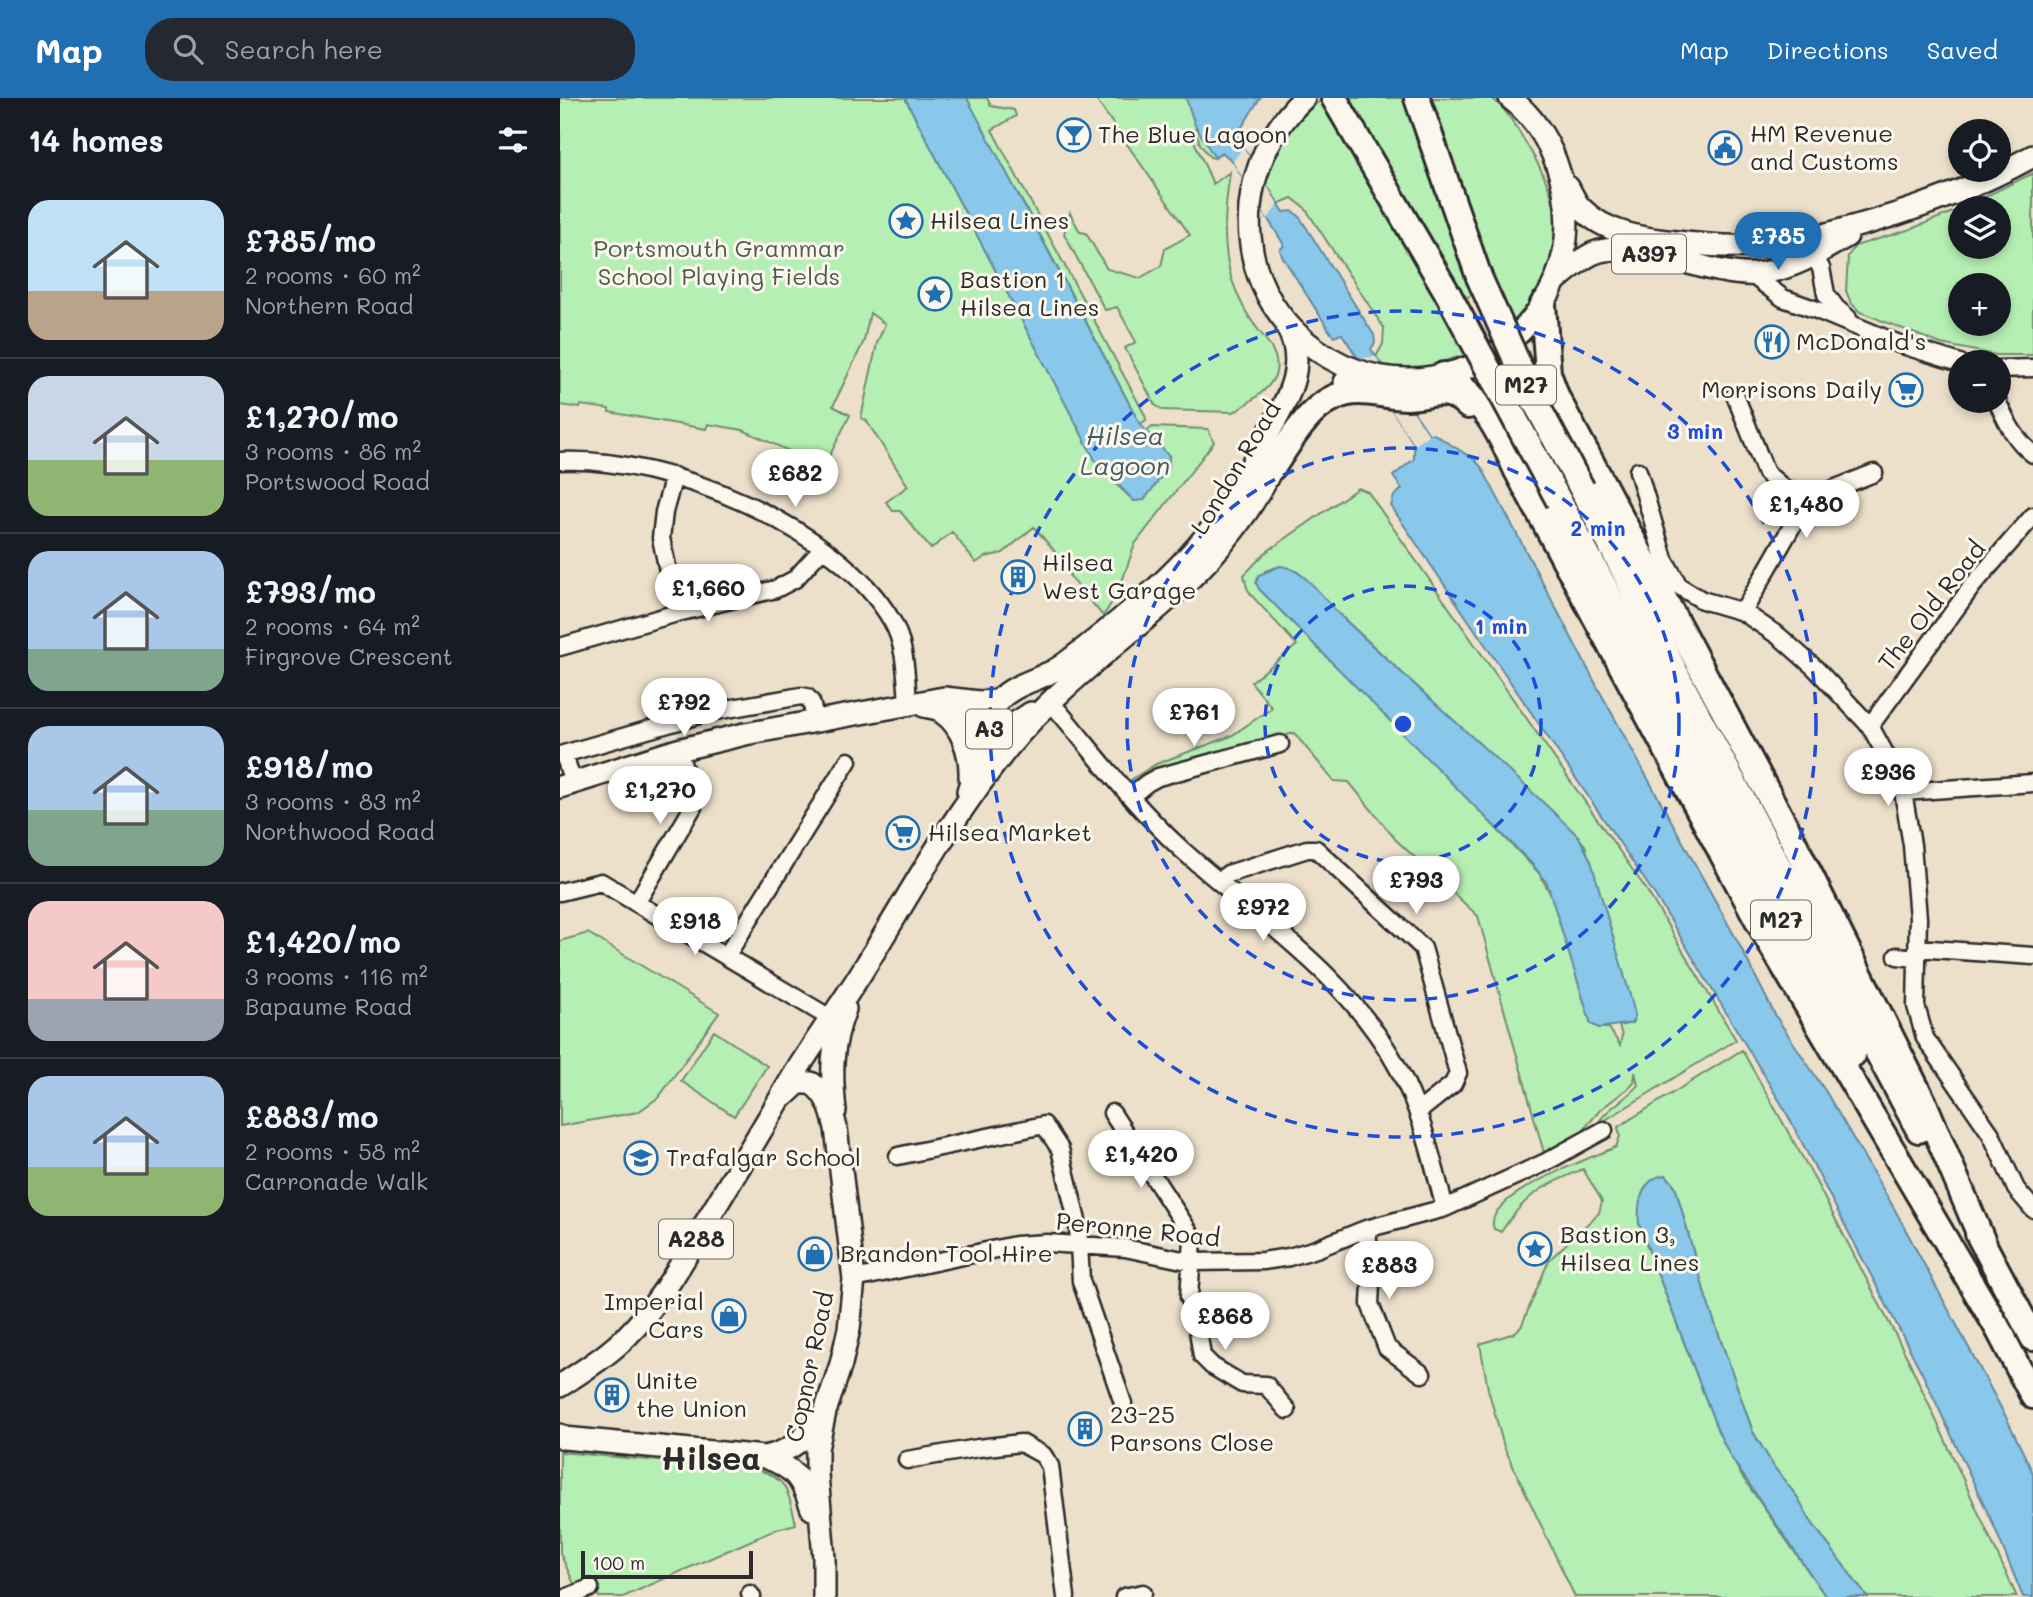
<!DOCTYPE html>
<html lang="en">
<head>
<meta charset="utf-8">
<style>
  :root { --surface:#171b24; --page:#242831; --text:#f1f3f6; --muted:#9ea1a6; --line:#363941; --accent:#1f6fb2 }
  body { margin:0; font-family:Mali,sans-serif; background:var(--page); color:var(--text); height:100vh; display:flex; flex-direction:column; font-size:26px; white-space:nowrap }
  * { box-sizing:border-box; margin:0 }
  p { font-size:23px; color:var(--muted) }
  .icon { flex:none; width:38px; height:38px; fill:none; stroke:currentColor; stroke-width:2; stroke-linecap:round; stroke-linejoin:round }
  .map { position:relative; flex:1; overflow:hidden }
  .panel { display:flex; flex-direction:column; background:var(--surface); width:560px }
  .panel>* { flex:none }
  .fabs { position:absolute; left:1388px; top:21px; display:grid; gap:14px }
  .fabs a { display:grid; place-items:center; width:63px; height:63px; border-radius:50%; background:var(--surface); box-shadow:0 4px 10px #0003; font-size:35px }
  .scale { position:absolute; left:21px; bottom:18px; width:172px; box-sizing:border-box; padding-left:7px; border:4px solid #2b2b2b; border-top:0; font-size:19px; line-height:24px; white-space:nowrap; color:#2b2b2b; -webkit-text-stroke:5px #fbf7ec; paint-order:stroke }
  .price { position:absolute; translate:-50% -60px; padding:0 16px; border-radius:24px; background:#fff; color:#222; font-size:23px; line-height:46px; filter:drop-shadow(0 2px 4px #0008) }
  .price::after { content:''; position:absolute; left:50%; top:42px; width:21px; height:16px; margin-left:-10px; background:inherit; clip-path:polygon(0 0,100% 0,50% 100%) }
  .price.active { background:var(--accent); color:#fff }
  ul { padding:0; list-style:none }
  li { display:flex; align-items:center; gap:21px; height:175px; padding:0 28px }
  li+li { border-top:2px solid var(--line) }
  li span { display:grid; place-items:center; flex:none; width:196px; height:140px; border-radius:21px; color:#555 }
  li>.icon { margin-inline-start:auto }
  span .icon { width:84px; height:84px; fill:#fffc; stroke-width:1 }
  li b { font-size:30px }
  h2 { display:flex; justify-content:space-between; align-items:center; height:84px; padding:0 28px; font-size:30px }
  header { display:flex; align-items:center; gap:42px; box-sizing:border-box; height:98px; padding:0 35px; background:var(--accent); color:#fff }
  header strong { font-size:33px }
  nav { display:flex; gap:38px; margin-inline-start:auto; font-size:24px }
  .search { width:490px; height:63px; background:var(--page); display:flex; align-items:center; gap:18px; box-sizing:border-box; padding:0 24px; border-radius:28px; color:var(--muted); font-size:26px }
  main { display:flex; flex:1; min-height:0 }
  .map>svg:first-child { display:block }
</style>
</head>
<body>
<header>
<strong>Map</strong>
<div class="search"><svg class="icon" aria-label="search" viewBox="0 0 24 24"><circle cx="10" cy="10" r="6"/><path d="M15 15l6 6"/></svg>Search here</div>
<nav><a>Map</a><a>Directions</a><a>Saved</a></nav>
</header>
<main>
<section class="panel">
<h2>14 homes<svg class="icon" aria-label="filters" viewBox="0 0 24 24"><path d="M4 7h16M4 17h16"/><circle cx="9" cy="7" r="2"/><circle cx="15" cy="17" r="2"/></svg></h2>
<ul>
<li><span style="background:linear-gradient(#bfe0f5 65%,#b9a48a 0)"><svg class="icon" aria-label="home" viewBox="0 0 24 24"><path d="M3 11l9-7 9 7M6 9v11h12V9"/></svg></span><div><b>£785/mo</b><p>2 rooms · 60 m²</p><p>Northern Road</p></div></li>
<li><span style="background:linear-gradient(#c9d6e8 60%,#8fb573 0)"><svg class="icon" aria-label="home" viewBox="0 0 24 24"><path d="M3 11l9-7 9 7M6 9v11h12V9"/></svg></span><div><b>£1,270/mo</b><p>3 rooms · 86 m²</p><p>Portswood Road</p></div></li>
<li><span style="background:linear-gradient(#a9c7e8 70%,#7fa58c 0)"><svg class="icon" aria-label="home" viewBox="0 0 24 24"><path d="M3 11l9-7 9 7M6 9v11h12V9"/></svg></span><div><b>£793/mo</b><p>2 rooms · 64 m²</p><p>Firgrove Crescent</p></div></li>
<li><span style="background:linear-gradient(#a9c7e8 60%,#7fa58c 0)"><svg class="icon" aria-label="home" viewBox="0 0 24 24"><path d="M3 11l9-7 9 7M6 9v11h12V9"/></svg></span><div><b>£918/mo</b><p>3 rooms · 83 m²</p><p>Northwood Road</p></div></li>
<li><span style="background:linear-gradient(#f6c9c9 70%,#9aa5b1 0)"><svg class="icon" aria-label="home" viewBox="0 0 24 24"><path d="M3 11l9-7 9 7M6 9v11h12V9"/></svg></span><div><b>£1,420/mo</b><p>3 rooms · 116 m²</p><p>Bapaume Road</p></div></li>
<li><span style="background:linear-gradient(#a9c7e8 65%,#8fb573 0)"><svg class="icon" aria-label="home" viewBox="0 0 24 24"><path d="M3 11l9-7 9 7M6 9v11h12V9"/></svg></span><div><b>£883/mo</b><p>2 rooms · 58 m²</p><p>Carronade Walk</p></div></li>
</ul>
</section>
<div class="map">
<svg width="1473" height="1499" viewBox="0 0 1473 1499">
  <rect width="100%" height="100%" fill="#ede0cb"/>
  <filter id="ink" filterUnits="userSpaceOnUse"><feTurbulence type="fractalNoise" baseFrequency=".0143" numOctaves="2"/><feDisplacementMap in="SourceGraphic" scale="14" xChannelSelector="R" yChannelSelector="G"/><feConvolveMatrix kernelMatrix="1 2 1 2 8 2 1 2 1" color-interpolation-filters="sRGB"/></filter>
  <g filter="url(#ink)">
    <!-- green -->
    <path fill="#b6efb3" stroke="#708d6f" stroke-width="2" fill-rule="evenodd" d="M0,0H345L540,371L574,403L609,358L586,334L592,329L648,331L654,344L575,446L558,495L543,518L509,477L512,474L474,429L443,455L425,459L416,465L392,434L371,451L340,413H333L326,404L348,388L306,322L301,320L317,245L325,226L310,215L304,243L273,308L290,317L264,369L183,332L148,326L146,331L49,314V311L21,307L20,310L0,307Z
      M403,0H427L431,8L454,12L456,18L432,32L585,317L586,322L580,326L467,112Z
      M535,0H636L662,54L655,60L650,59L640,46L635,30L633,41L653,86L670,74C665,110 661,146 672,182C676,193 681,206 688,217C697,234 721,252 716,274C712,291 691,302 678,312L673,314L603,312L595,307L565,250L576,244L557,209L545,212L504,136L510,115L520,134L526,135L547,171L580,180L601,168L605,151L630,137Z
      M789,0H848L913,196L904,201Z
      M871,0H932C949,14 959,34 970,52C998,98 1011,147 981,196C973,208 962,218 953,229L897,91Z
      M761,2L908,256L865,269L824,270L816,259L823,246L824,230L745,110L732,100L718,106L705,85C711,50 734,23 761,2Z
      M1473,75V257H1436L1381,246L1300,214L1291,205L1286,193L1288,158L1295,148L1351,131L1400,111V149H1438V110H1402ZM1400,187H1438V226H1400Z
      M798,390L808,394L1086,791L1176,942L1037,1027C1046,1010 1066,1002 1078,987L1075,974L1074,984L1067,991L1040,1012L1020,1036L984,1055L918,818L836,742L789,684L774,683L734,635L592,676L571,690L566,685L596,666L671,638L712,610L691,584L737,547L692,498L687,490L684,477L705,455ZM720,468L737,474L743,479L781,518L1006,727L1025,747L1075,918L1072,925L1059,928L1062,937L1060,947L1049,930H1039L1031,926L992,799L979,775L833,623L699,491L705,473Z
      M28,835L159,915L99,999L78,1014L0,1028V843Z
      M154,933L207,968L174,1018L121,983Z
      M1182,952L1253,1078L1349,1263L1457,1499H1307L1250,1422L1238,1400L1214,1369L1193,1334L1146,1200L1115,1088L1106,1077L1094,1081L1079,1126L1085,1143L1158,1333L1181,1377L1266,1499H1015L944,1349L928,1291L920,1246L954,1235L961,1229L989,1162L1039,1115L1042,1103L1023,1071C980,1090 968,1094 941,1134L934,1131C920,1098 1033,1059 1056,1049L1060,1038L1058,1029Z
      M0,1354L198,1372C229,1380 229,1398 236,1426L217,1431L63,1499H39L31,1480L15,1488L0,1455Z"/>
    <!-- water -->
    <path fill="#89c8ea" stroke="#63899e" stroke-width="2" d="M345,0H407L580,326L609,358V369L584,402L574,403L536,364Z
      M626,0H700L677,37L683,49L724,114L732,113L739,118L814,237L815,245L811,251L869,336H874L915,362L922,370L1039,592L1178,844L1215,917L1266,994L1335,1112L1447,1321L1473,1375V1499H1463L1434,1428L1363,1277L1225,1012L1095,797L831,408L834,398L842,391L833,378L854,361V346L782,236L774,238L771,235L722,158L720,152L724,147L673,64L662,54L655,60L635,27Z
      M720,468C745,470 764,502 781,518C859,593 942,663 1019,739L1031,763L1072,904L1075,918L1072,925L1039,930L1031,926L987,785L973,767L699,491L696,485L699,477Z
      M1106,1077L1115,1088L1146,1200L1193,1334L1214,1369L1238,1400L1250,1422L1307,1499H1266L1170,1358L1158,1333L1079,1126C1077,1106 1082,1079 1106,1077Z"/>
    <!-- pier -->
    <path fill="#ede0cb" d="M683,49L718,106L708,121L673,64Z
      M816,259L869,337L855,347L796,260Z"/>
    <g fill="none" stroke-linecap="round" stroke-linejoin="round">
      <defs>
        <path id="minor" d="M1248,148L1261,170L1266,196L1276,210L1288,220
          M1191,176L1223,200L1257,212L1339,246L1400,265
          M1438,271L1473,270
          M1175,297L1206,375L1244,407
          M1437,303C1447,324 1454,341 1473,356
          M0,363C107,358 277,428 332,523C346,547 346,579 348,606
          M1078,373L1104,461L1119,488L1142,502L1183,514L1220,539L1255,570L1310,628L1327,659L1343,694L1352,747L1358,820L1356,908L1365,940L1431,1036L1456,1091L1473,1111
          M114,378L104,414L101,440L117,515
          M1183,514L1244,407L1261,396L1314,375
          M0,549L117,515L216,491L235,481L262,451
          M490,603C532,652 572,706 620,750C696,819 788,877 838,970C862,1014 872,1062 885,1110
          M1310,628L1413,487L1473,418
          M4,656L13,685
          M0,657L150,614L241,598L247,599L251,604L256,623
          M1343,694L1473,685
          M571,698L587,685L598,679L720,646
          M660,783L668,776L747,751H756L863,850L898,975L893,986L858,1014
          M0,794L41,784L270,920
          M77,804L133,709L132,696L118,652
          M1357,850L1473,858
          M167,857L288,663
          M1337,858L1357,860
          M552,1015L630,1135L633,1142L629,1199L635,1213L642,1258L652,1268L682,1286L706,1287L727,1312
          M338,1058L484,1027L500,1051L518,1127L521,1183L563,1305
          M806,1131L812,1165L810,1206L827,1250L862,1276
          M294,1181L455,1147L487,1145L565,1150L632,1164L703,1163L729,1159L756,1151L806,1131L885,1110L986,1064L1044,1032
          M347,1362L418,1350L461,1345L483,1357L490,1368L506,1499
          M190,1496L192,1499
          M8,1499L30,1490
          M564,1499L583,1495"/>
        <path id="major" d="M744,0C664,76 671,204 770,260C801,278 837,285 872,279C903,274 934,261 956,238C983,212 1002,179 1006,141C1011,89 992,33 950,0
          M1008,89C1012,96 1016,106 1022,111C1045,135 1084,141 1116,144C1141,147 1165,149 1190,148C1222,148 1254,140 1285,131C1351,114 1413,91 1473,58
          M995,183C1007,173 1020,161 1034,155C1071,139 1151,179 1193,176C1229,173 1257,156 1287,138
          M785,284L839,281
          M364,608L383,612L429,631C445,633 458,624 471,615
          M383,615C402,628 411,656 410,679
          M0,689L118,652L185,636L384,600L419,604L438,603
          M408,693L438,603C452,588 471,584 489,575C499,571 507,564 516,557C564,520 619,475 656,425C676,398 691,368 707,338C726,303 749,268 727,229
          M224,998L238,985H251C267,995 272,1013 276,1030L294,1181L289,1231L281,1266L265,1314L257,1351V1376L264,1460V1499
          M275,1013C271,974 271,948 285,911
          M0,1288C24,1272 47,1258 67,1238C98,1207 120,1168 142,1131C171,1083 200,1035 228,987C252,946 281,908 306,867C352,792 394,715 450,647C537,542 663,489 718,356
          M0,1337L4,1340L205,1359C232,1353 246,1340 262,1318
          M205,1359C236,1370 242,1382 252,1411"/>
        <path id="highway" d="M774,0L888,196
          M857,0L919,179
          M983,206L988,275L997,300L1229,735L1364,1005L1425,1149
          M884,277C922,298 940,335 957,373L1209,843L1444,1241
          M713,369C733,339 756,294 799,294C815,294 831,299 847,299C873,298 887,287 908,308
          M1022,391L1123,589L1359,1032
          M999,403L1293,956
          M1418,1136L1473,1240
          M1436,1227L1473,1298"/>
      </defs>
      <!-- minor casing -->
      <use href="#minor" stroke="#2b2b2b" stroke-width="21"/>
      <!-- major casing -->
      <use href="#major" stroke="#2b2b2b" stroke-width="26"/>
      <!-- highway casing -->
      <use href="#highway" stroke="#2b2b2b" stroke-width="30"/>
      <!-- minor -->
      <use href="#minor" stroke="#fbf7ec" stroke-width="16"/>
      <!-- major -->
      <use href="#major" stroke="#fbf7ec" stroke-width="21"/>
      <!-- highway -->
      <use href="#highway" stroke="#fbf7ec" stroke-width="24"/>
      <defs>
        <path id="highway-bridge" d="M919,179L974,302L1022,391
          M888,196L999,403"/>
      </defs>
      <!-- highway-bridge casing -->
      <use href="#highway-bridge" stroke="#2b2b2b" stroke-width="30" stroke-linecap="butt"/>
      <!-- highway-bridge -->
      <use href="#highway-bridge" stroke="#fbf7ec" stroke-width="24"/>
    </g>
  </g>
  <!-- distance rings -->
  <g fill="none" stroke="#1d4ed8" stroke-width="3.5" stroke-dasharray="12 9">
    <circle cx="843" cy="626" r="138"/>
    <circle cx="843" cy="626" r="276"/>
    <circle cx="843" cy="626" r="413"/>
  </g>
  <!-- icons -->
  <defs>
    <symbol id="bar-ring" viewBox="-11 -11 22 22"><circle r="9.5" fill="#fbf7ec" stroke="#1f6fb2" stroke-width="1.5"/><path d="M-6-5H6L.8 .8V4.5H3.5V6h-7V4.5H-.8V.8Z" fill="#1f6fb2"/></symbol>
    <symbol id="civic-ring" viewBox="-11 -11 22 22"><circle r="9.5" fill="#fbf7ec" stroke="#1f6fb2" stroke-width="1.5"/><path d="M-.6-6.5H3V-4.5H.6V-3L4-1V1h2V6H-6V1h2V-1L-.6-3ZM-1.2 2.5V6h2.4V2.5Z" fill="#1f6fb2"/></symbol>
    <symbol id="sight-ring" viewBox="-11 -11 22 22"><circle r="9.5" fill="#fbf7ec" stroke="#1f6fb2" stroke-width="1.5"/><path d="M0-6L1.8-2.2L6-1.7L2.9 1.2L3.7 5.4L0 3.3L-3.7 5.4L-2.9 1.2L-6-1.7L-1.8-2.2Z" fill="#1f6fb2"/></symbol>
    <symbol id="restaurant-ring" viewBox="-11 -11 22 22"><circle r="9.5" fill="#fbf7ec" stroke="#1f6fb2" stroke-width="1.5"/><path d="M-5-6h1v4h1v-4h1v4h1v-4h1v5L-1.5 .5V6h-2V.5L-5-1ZM5-6V6H3V1.5H1.5Q1.5-4 5-6Z" fill="#1f6fb2"/></symbol>
    <symbol id="supermarket-ring" viewBox="-11 -11 22 22"><circle r="9.5" fill="#fbf7ec" stroke="#1f6fb2" stroke-width="1.5"/><path d="M-6-5.5h2.5l.6 2H6L4.5 2H-2.5L-4.4-4H-6ZM-1.5 3.2a1.3 1.3 0 1 0 .1 0ZM3 3.2a1.3 1.3 0 1 0 .1 0Z" fill="#1f6fb2"/></symbol>
    <symbol id="building-ring" viewBox="-11 -11 22 22"><circle r="9.5" fill="#fbf7ec" stroke="#1f6fb2" stroke-width="1.5"/><path d="M-4-6H4V6H1V3H-1V6H-4ZM-2.5-4.3h1.7v1.8h-1.7ZM.8-4.3h1.7v1.8H.8ZM-2.5-1h1.7V.8h-1.7ZM.8-1h1.7V.8H.8Z" fill="#1f6fb2"/></symbol>
    <symbol id="school-ring" viewBox="-11 -11 22 22"><circle r="9.5" fill="#fbf7ec" stroke="#1f6fb2" stroke-width="1.5"/><path d="M0-5L7-2L0 1L-7-2ZM-4 1L0 2.5L4 1V4Q0 6-4 4Z" fill="#1f6fb2"/></symbol>
    <symbol id="shop-ring" viewBox="-11 -11 22 22"><circle r="9.5" fill="#fbf7ec" stroke="#1f6fb2" stroke-width="1.5"/><path d="M-5-2.5h2.3a2.7 3.5 0 0 1 5.4 0H5L5.5 6h-11ZM-1.5-2.5h3a1.5 2.3 0 0 0-3 0Z" fill="#1f6fb2"/></symbol>
  </defs>
  <g fill-rule="evenodd">
    <use href="#bar-ring" x="495" y="18" width="38" height="38"/>
    <use href="#civic-ring" x="1146" y="31" width="38" height="38"/>
    <use href="#sight-ring" x="327" y="104" width="38" height="38"/>
    <use href="#sight-ring" x="356" y="177" width="38" height="38"/>
    <use href="#restaurant-ring" x="1193" y="225" width="38" height="38"/>
    <use href="#supermarket-ring" x="1327" y="273" width="38" height="38"/>
    <use href="#building-ring" x="439" y="460" width="38" height="38"/>
    <use href="#supermarket-ring" x="324" y="716" width="38" height="38"/>
    <use href="#school-ring" x="62" y="1041" width="38" height="38"/>
    <use href="#sight-ring" x="956" y="1132" width="38" height="38"/>
    <use href="#shop-ring" x="236" y="1137" width="38" height="38"/>
    <use href="#shop-ring" x="150" y="1199" width="38" height="38"/>
    <use href="#building-ring" x="33" y="1278" width="38" height="38"/>
    <use href="#building-ring" x="506" y="1312" width="38" height="38"/>
  </g>
  <g text-anchor="middle" stroke-width="6" stroke-linejoin="round" paint-order="stroke">
    <!-- shield labels -->
    <g fill="#fbf7ec" stroke="#696865" stroke-width="2">
      <rect x="1052" y="136.5" width="74" height="39" rx="5"/>
      <rect x="936" y="267.5" width="60" height="39" rx="5"/>
      <rect x="406" y="611.5" width="46" height="39" rx="5"/>
      <rect x="1191" y="802.5" width="60" height="39" rx="5"/>
      <rect x="99" y="1121.5" width="74" height="39" rx="5"/>
    </g>
    <g font-size="23" font-weight="bold" fill="#2b2b2b">
      <text x="1089" y="164">A397</text>
      <text x="966" y="295">M27</text>
      <text x="429" y="639">A3</text>
      <text x="1221" y="830">M27</text>
      <text x="136" y="1149">A288</text>
    </g>
    <!-- poi labels -->
    <g font-size="24" fill="#2b2b2b" stroke="#fbf7ec" text-anchor="start">
      <text x="1190" y="44">HM Revenue<tspan x="1190" dy="28">and Customs</tspan></text>
      <text x="538" y="45">The Blue Lagoon</text>
      <text x="370" y="131">Hilsea Lines</text>
      <text x="400" y="190">Bastion 1<tspan x="400" dy="28">Hilsea Lines</tspan></text>
      <text x="1236" y="252">McDonald's</text>
      <text x="1322" y="300" text-anchor="end">Morrisons Daily</text>
      <text x="482" y="473">Hilsea<tspan x="482" dy="28">West Garage</tspan></text>
      <text x="368" y="743">Hilsea Market</text>
      <text x="106" y="1068">Trafalgar School</text>
      <text x="1000" y="1145">Bastion 3,<tspan x="1000" dy="28">Hilsea Lines</tspan></text>
      <text x="280" y="1164">Brandon Tool Hire</text>
      <text x="144" y="1212" text-anchor="end">Imperial<tspan x="144" dy="28">Cars</tspan></text>
      <text x="76" y="1291">Unite<tspan x="76" dy="28">the Union</tspan></text>
      <text x="550" y="1325">23-25<tspan x="550" dy="28">Parsons Close</tspan></text>
    </g>
    <!-- park labels -->
    <g font-size="24" fill="#4e5c4d" stroke="#fbf7ec">
      <text x="159" y="159">Portsmouth Grammar<tspan x="159" dy="28">School Playing Fields</tspan></text>
    </g>
    <!-- street labels -->
    <g font-size="24" fill="#2b2b2b" stroke="#fbf7ec">
      <text transform="translate(676 370) rotate(-59)" y="8">London Road</text>
      <text transform="translate(1372 508) rotate(-52)" y="8">The Old Road</text>
      <text transform="translate(578 1132) rotate(6)" y="8">Peronne Road</text>
      <text transform="translate(250 1269) rotate(-78)" y="8">Copnor Road</text>
    </g>
    <!-- water labels -->
    <g font-size="26" font-style="italic" fill="#475a64" stroke="#fbf7ec">
      <text x="565" y="347">Hilsea<tspan x="565" dy="30">Lagoon</tspan></text>
    </g>
    <!-- district labels -->
    <g font-size="32" font-weight="bold" fill="#2b2b2b" stroke="#fbf7ec">
      <text x="151" y="1372">Hilsea</text>
    </g>
  </g>
  <circle cx="843" cy="626" r="10" fill="#1d4ed8" stroke="#fbf7ec" stroke-width="3.5"/>
  <g font-size="21" text-anchor="middle" font-weight="bold" fill="#1d4ed8" stroke="#fbf7ec" stroke-width="6" stroke-linejoin="round" paint-order="stroke">
    <text x="1135" y="341">3 min</text>
    <text x="1038" y="438">2 min</text>
    <text x="941" y="536">1 min</text>
  </g>
</svg>
<div class="fabs">
<a><svg class="icon" aria-label="locate" viewBox="0 0 24 24"><circle cx="12" cy="12" r="6"/><path d="M12 2v4M12 18v4M2 12h4M18 12h4"/></svg></a>
<a><svg class="icon" aria-label="layers" viewBox="0 0 24 24"><path d="M12 4l9 5-9 5-9-5zM3 14l9 5 9-5"/></svg></a>
<a>+</a>
<a>−</a>
</div>
<div class="scale">100 m</div>
<b class="price active" style="left:1218px;top:174px">£785</b>
<b class="price" style="left:235px;top:411px">£682</b>
<b class="price" style="left:1246px;top:442px">£1,480</b>
<b class="price" style="left:148px;top:526px">£1,660</b>
<b class="price" style="left:124px;top:640px">£792</b>
<b class="price" style="left:634px;top:650px">£761</b>
<b class="price" style="left:1328px;top:710px">£936</b>
<b class="price" style="left:100px;top:728px">£1,270</b>
<b class="price" style="left:856px;top:818px">£793</b>
<b class="price" style="left:703px;top:845px">£972</b>
<b class="price" style="left:135px;top:859px">£918</b>
<b class="price" style="left:581px;top:1092px">£1,420</b>
<b class="price" style="left:829px;top:1203px">£883</b>
<b class="price" style="left:665px;top:1254px">£868</b>
</div>
</main>
</body>
</html>
